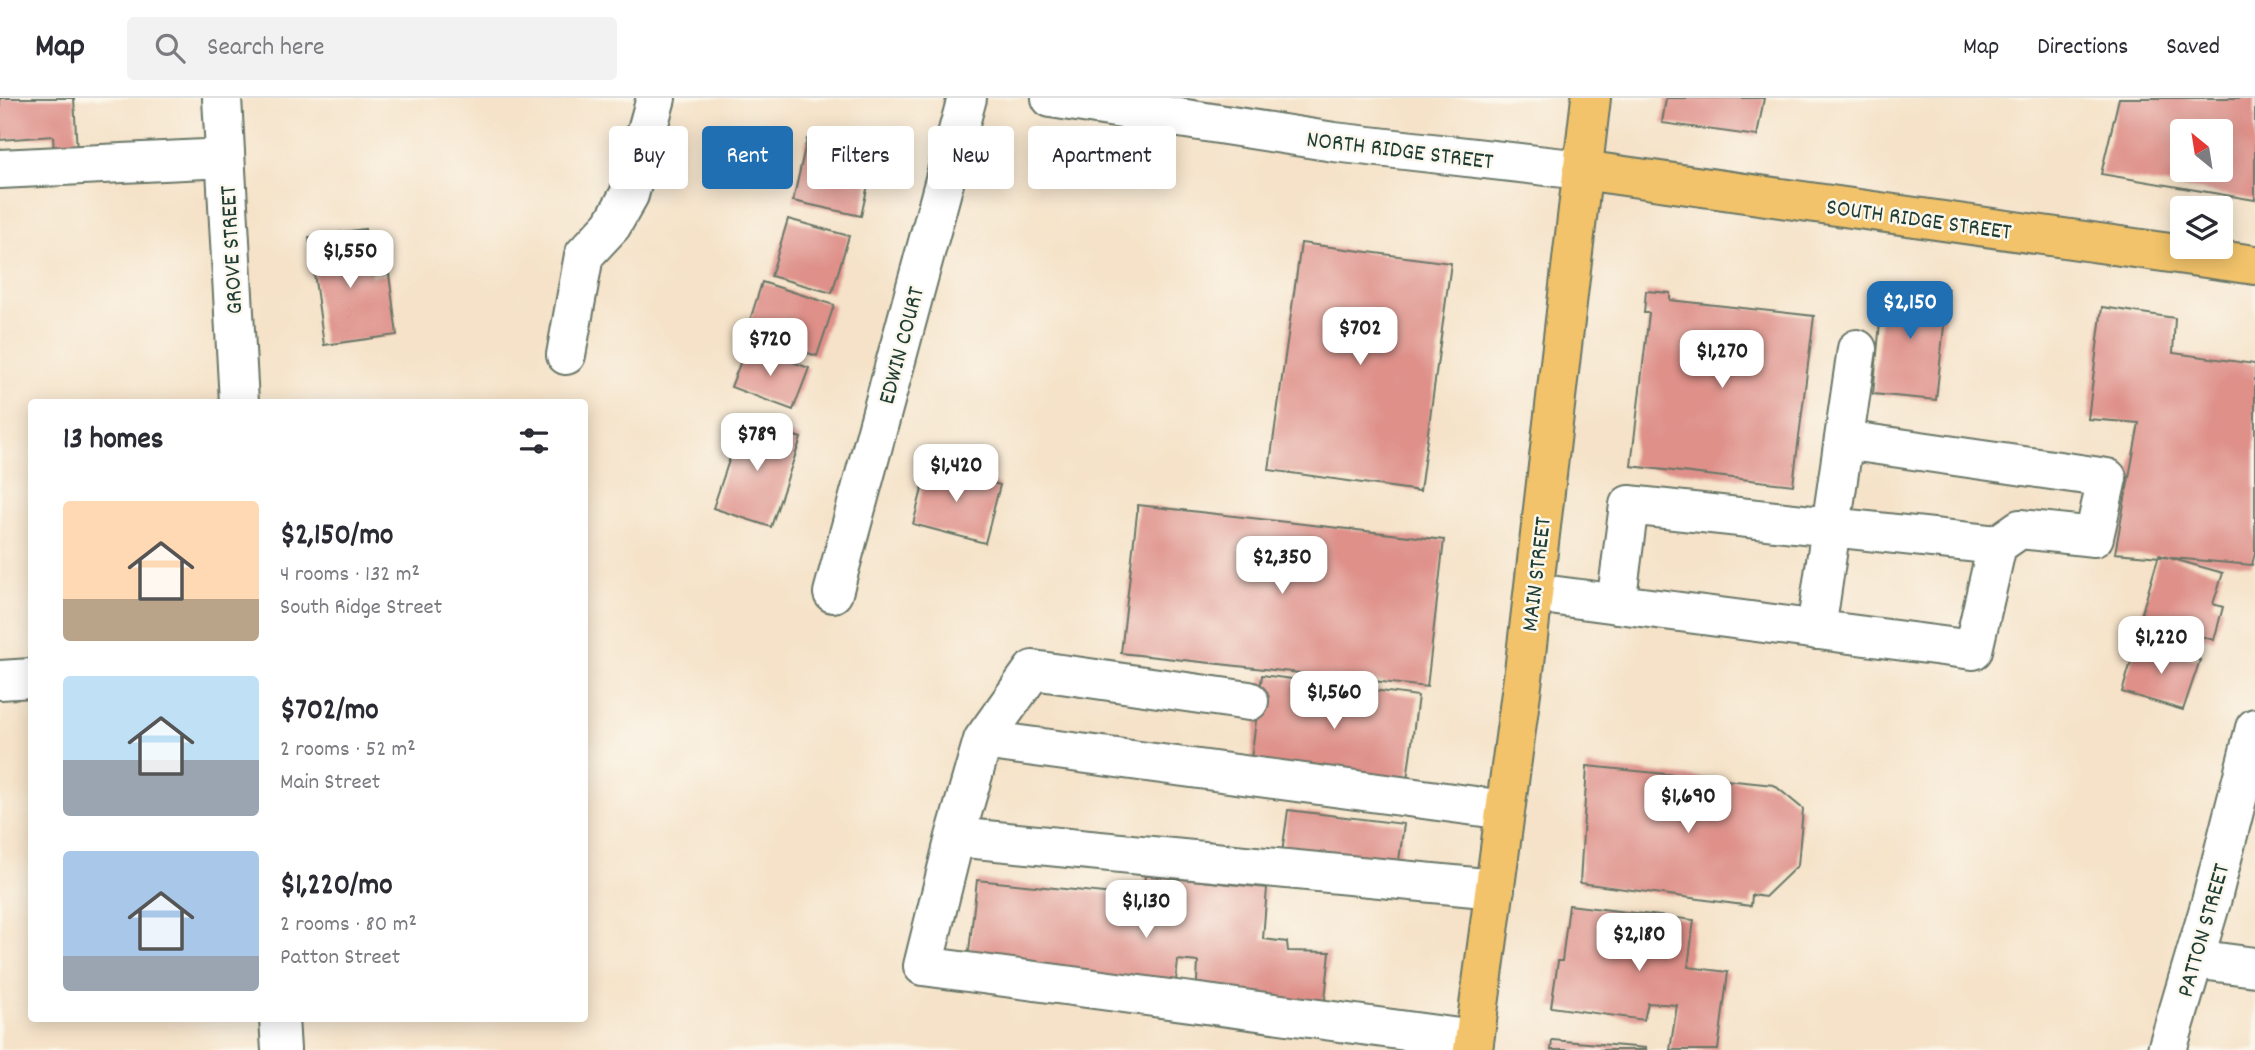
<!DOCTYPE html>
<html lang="en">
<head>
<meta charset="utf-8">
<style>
  :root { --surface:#fff; --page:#f2f2f3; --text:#2b2b33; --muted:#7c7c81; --line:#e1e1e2; --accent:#1f6fb2 }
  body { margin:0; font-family:Dekko,sans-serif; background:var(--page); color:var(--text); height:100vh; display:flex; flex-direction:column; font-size:26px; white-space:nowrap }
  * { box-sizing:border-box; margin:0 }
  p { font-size:23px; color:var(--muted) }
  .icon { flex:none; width:38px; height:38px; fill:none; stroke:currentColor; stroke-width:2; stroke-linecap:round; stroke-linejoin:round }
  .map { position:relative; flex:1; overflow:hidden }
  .side { position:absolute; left:28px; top:301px; width:560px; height:623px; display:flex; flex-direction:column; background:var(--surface); border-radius:7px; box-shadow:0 4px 18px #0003 }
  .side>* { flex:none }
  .banner { position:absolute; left:609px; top:28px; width:665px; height:63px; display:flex; gap:14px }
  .needle { width:46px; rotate:330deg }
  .fabs { position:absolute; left:2170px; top:21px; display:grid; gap:14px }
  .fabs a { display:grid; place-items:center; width:63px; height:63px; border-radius:7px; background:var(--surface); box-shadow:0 4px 18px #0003; font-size:35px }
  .price { position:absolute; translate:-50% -60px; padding:0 16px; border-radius:14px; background:#fff; color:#222; font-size:23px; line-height:46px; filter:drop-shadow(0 2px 4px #0008) }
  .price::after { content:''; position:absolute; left:50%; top:42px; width:21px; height:16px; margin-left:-10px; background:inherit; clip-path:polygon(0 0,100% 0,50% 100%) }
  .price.on { background:var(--accent); color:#fff }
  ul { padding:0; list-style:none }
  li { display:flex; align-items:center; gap:21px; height:175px; padding:0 35px }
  li span { display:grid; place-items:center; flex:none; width:196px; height:140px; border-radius:7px; color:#555 }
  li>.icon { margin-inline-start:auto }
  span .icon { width:84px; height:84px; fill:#fffc; stroke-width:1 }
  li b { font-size:30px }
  h2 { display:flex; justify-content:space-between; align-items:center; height:84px; padding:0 35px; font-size:30px }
  .pill { padding:0 24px; border-radius:7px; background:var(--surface); box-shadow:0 4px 18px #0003; font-size:24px; line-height:63px }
  .pill.on { background:var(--accent); color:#fff }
  header { display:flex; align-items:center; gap:42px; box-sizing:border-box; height:98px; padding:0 35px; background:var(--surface); border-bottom:2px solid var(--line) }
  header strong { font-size:33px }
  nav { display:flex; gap:38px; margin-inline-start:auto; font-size:24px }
  .search { width:490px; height:63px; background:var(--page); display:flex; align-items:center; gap:18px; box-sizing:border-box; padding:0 24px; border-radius:7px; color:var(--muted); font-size:26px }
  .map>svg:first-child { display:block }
</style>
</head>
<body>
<header>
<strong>Map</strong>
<div class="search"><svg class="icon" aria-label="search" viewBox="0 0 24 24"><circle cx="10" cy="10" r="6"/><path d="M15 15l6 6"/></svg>Search here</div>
<nav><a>Map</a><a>Directions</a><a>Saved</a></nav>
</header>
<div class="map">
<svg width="2255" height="952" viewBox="0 0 2255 952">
  <rect width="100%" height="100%" fill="#fbf7ec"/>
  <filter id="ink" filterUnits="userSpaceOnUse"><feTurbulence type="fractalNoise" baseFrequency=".0143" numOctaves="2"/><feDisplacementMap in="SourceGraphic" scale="14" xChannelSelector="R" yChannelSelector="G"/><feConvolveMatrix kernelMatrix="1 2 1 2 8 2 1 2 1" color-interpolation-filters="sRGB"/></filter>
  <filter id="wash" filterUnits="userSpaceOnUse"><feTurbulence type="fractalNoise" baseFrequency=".00686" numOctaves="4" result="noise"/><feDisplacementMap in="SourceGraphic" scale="28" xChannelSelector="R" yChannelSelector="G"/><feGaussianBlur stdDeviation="1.57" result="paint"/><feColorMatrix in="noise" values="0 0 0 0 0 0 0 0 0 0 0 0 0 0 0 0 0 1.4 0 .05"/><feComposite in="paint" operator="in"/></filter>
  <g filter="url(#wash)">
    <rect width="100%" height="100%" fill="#f5e2c8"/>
    <g id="blocks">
      <!-- building -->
      <path fill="#de9089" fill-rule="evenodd" d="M0,0H74L77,54L54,56L53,38L0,42Z
        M1666,0H1764L1757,38L1662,25Z
        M2119,0H2255V102L2101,76ZM2182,33H2221V72H2182Z
        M807,41L875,56L861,118L793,103Z
        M788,121L849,138L832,195L771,178Z
        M365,131L372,178L389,176L397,237L324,247L309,139Z
        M1301,145L1451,165L1420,393L1269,372Z
        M762,184L834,207L817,258L746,235Z
        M1884,184L1948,191L1936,302L1873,296Z
        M1646,193L1670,195V202L1814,218L1793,387L1631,368L1649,215H1644Z
        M2102,209L2175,220L2173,255L2255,266V455L2252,467L2115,455L2139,325L2088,321Z
        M747,247L809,270L793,312L731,289Z
        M743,321L801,340L771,429L713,410Z
        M928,368L1000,387L985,445L913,426Z
        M1138,407L1444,442L1427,589L1121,555Z
        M2159,457L2223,475L2213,506L2223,509L2214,542L2140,521Z
        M2137,544L2200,562L2183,612L2122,594Z
        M1262,577L1418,598L1406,690L1250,669Z
        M1587,668L1774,687L1803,711L1798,767L1765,799L1752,797L1751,808L1580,785Z
        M1288,712L1404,726L1398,770L1282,755Z
        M1145,777L1267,790L1263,841L1287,844L1288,853L1330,854L1324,911L1196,903L1198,864L1178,862L1175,893L967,871L977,782L1143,799Z
        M1569,807L1694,822L1688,869L1728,874L1718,952H1670L1677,907L1648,905L1644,922L1551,909L1558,863H1562Z
        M1552,942L1646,950V952H1551Z"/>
    </g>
  </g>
  <g filter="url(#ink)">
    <use href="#blocks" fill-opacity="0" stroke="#6a7768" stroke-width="2"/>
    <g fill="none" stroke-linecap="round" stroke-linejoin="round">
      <defs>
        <path id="minor" d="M222,0L239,304
          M1051,0L1334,44L1582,72
          M0,71L225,60
          M566,257L584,157L612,127L629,97L656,0
          M1844,342L2107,380L2094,439L2020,431L1997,447
          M833,495L967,0
          M1534,495L1973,552L1997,447L1629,407L1616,506
          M1816,532L1857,251
          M0,582L32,580
          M1249,603L1033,572L983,642L1505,712
          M983,642L955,739L923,868L1474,942
          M955,739L1495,791
          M2194,861L2255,869
          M279,920L281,952
          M2167,952L2211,804L2255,630"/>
        <path id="major" d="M1582,72L2255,167
          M1473,952L1525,565L1591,0"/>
      </defs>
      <!-- minor casing -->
      <use href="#minor" stroke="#6a7768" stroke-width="42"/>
      <!-- major casing -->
      <use href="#major" stroke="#6a7768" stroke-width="42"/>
      <!-- minor -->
      <use href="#minor" stroke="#fff" stroke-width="38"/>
      <!-- major -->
      <use href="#major" stroke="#f2c36a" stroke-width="38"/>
    </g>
  </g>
  <g text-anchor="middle" stroke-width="5" stroke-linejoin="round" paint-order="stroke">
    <!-- street labels -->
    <g font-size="24" fill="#1f3d34" stroke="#fbf7ec">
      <text transform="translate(1400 51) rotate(7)" y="8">NORTH RIDGE STREET</text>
      <text transform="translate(1919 120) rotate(8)" y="8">SOUTH RIDGE STREET</text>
      <text transform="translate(230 152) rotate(-93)" y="8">GROVE STREET</text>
      <text transform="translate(900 247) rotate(-75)" y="8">EDWIN COURT</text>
      <text transform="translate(1535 476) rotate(-83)" y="8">MAIN STREET</text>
      <text transform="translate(2202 832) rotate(-74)" y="8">PATTON STREET</text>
    </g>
  </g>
</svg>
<div class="fabs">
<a><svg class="needle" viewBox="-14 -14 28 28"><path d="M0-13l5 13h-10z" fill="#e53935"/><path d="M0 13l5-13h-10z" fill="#7c7c81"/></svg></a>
<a><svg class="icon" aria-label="layers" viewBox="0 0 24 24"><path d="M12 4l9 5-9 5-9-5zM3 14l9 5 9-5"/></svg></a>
</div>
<b class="price" style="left:350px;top:192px">$1,550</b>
<b class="price on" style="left:1910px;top:243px">$2,150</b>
<b class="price" style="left:1360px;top:269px">$702</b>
<b class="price" style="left:770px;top:280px">$720</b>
<b class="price" style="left:1722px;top:292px">$1,270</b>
<b class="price" style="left:757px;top:375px">$789</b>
<b class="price" style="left:956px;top:406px">$1,420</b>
<b class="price" style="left:1282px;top:498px">$2,350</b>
<b class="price" style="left:2161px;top:578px">$1,220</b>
<b class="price" style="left:1334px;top:633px">$1,560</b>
<b class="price" style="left:1688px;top:737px">$1,690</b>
<b class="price" style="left:1146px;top:842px">$1,130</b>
<b class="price" style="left:1639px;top:875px">$2,180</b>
<div class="banner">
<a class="pill">Buy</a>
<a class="pill on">Rent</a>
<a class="pill">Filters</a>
<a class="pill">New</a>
<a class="pill">Apartment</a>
</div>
<section class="side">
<h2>13 homes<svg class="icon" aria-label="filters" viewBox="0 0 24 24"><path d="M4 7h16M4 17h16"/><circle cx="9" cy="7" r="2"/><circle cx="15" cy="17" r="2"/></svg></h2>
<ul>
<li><span style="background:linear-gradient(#ffd9b3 70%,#b9a48a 0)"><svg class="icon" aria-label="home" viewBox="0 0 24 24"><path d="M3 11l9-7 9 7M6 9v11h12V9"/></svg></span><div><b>$2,150/mo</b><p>4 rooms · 132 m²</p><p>South Ridge Street</p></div></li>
<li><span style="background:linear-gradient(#bfe0f5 60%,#9aa5b1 0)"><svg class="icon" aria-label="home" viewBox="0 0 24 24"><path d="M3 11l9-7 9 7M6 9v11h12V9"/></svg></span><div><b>$702/mo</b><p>2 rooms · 52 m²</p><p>Main Street</p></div></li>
<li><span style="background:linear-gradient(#a9c7e8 75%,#9aa5b1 0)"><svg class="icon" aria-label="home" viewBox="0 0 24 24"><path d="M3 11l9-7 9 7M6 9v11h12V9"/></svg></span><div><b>$1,220/mo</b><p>2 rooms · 80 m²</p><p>Patton Street</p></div></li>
</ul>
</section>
</div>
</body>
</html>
